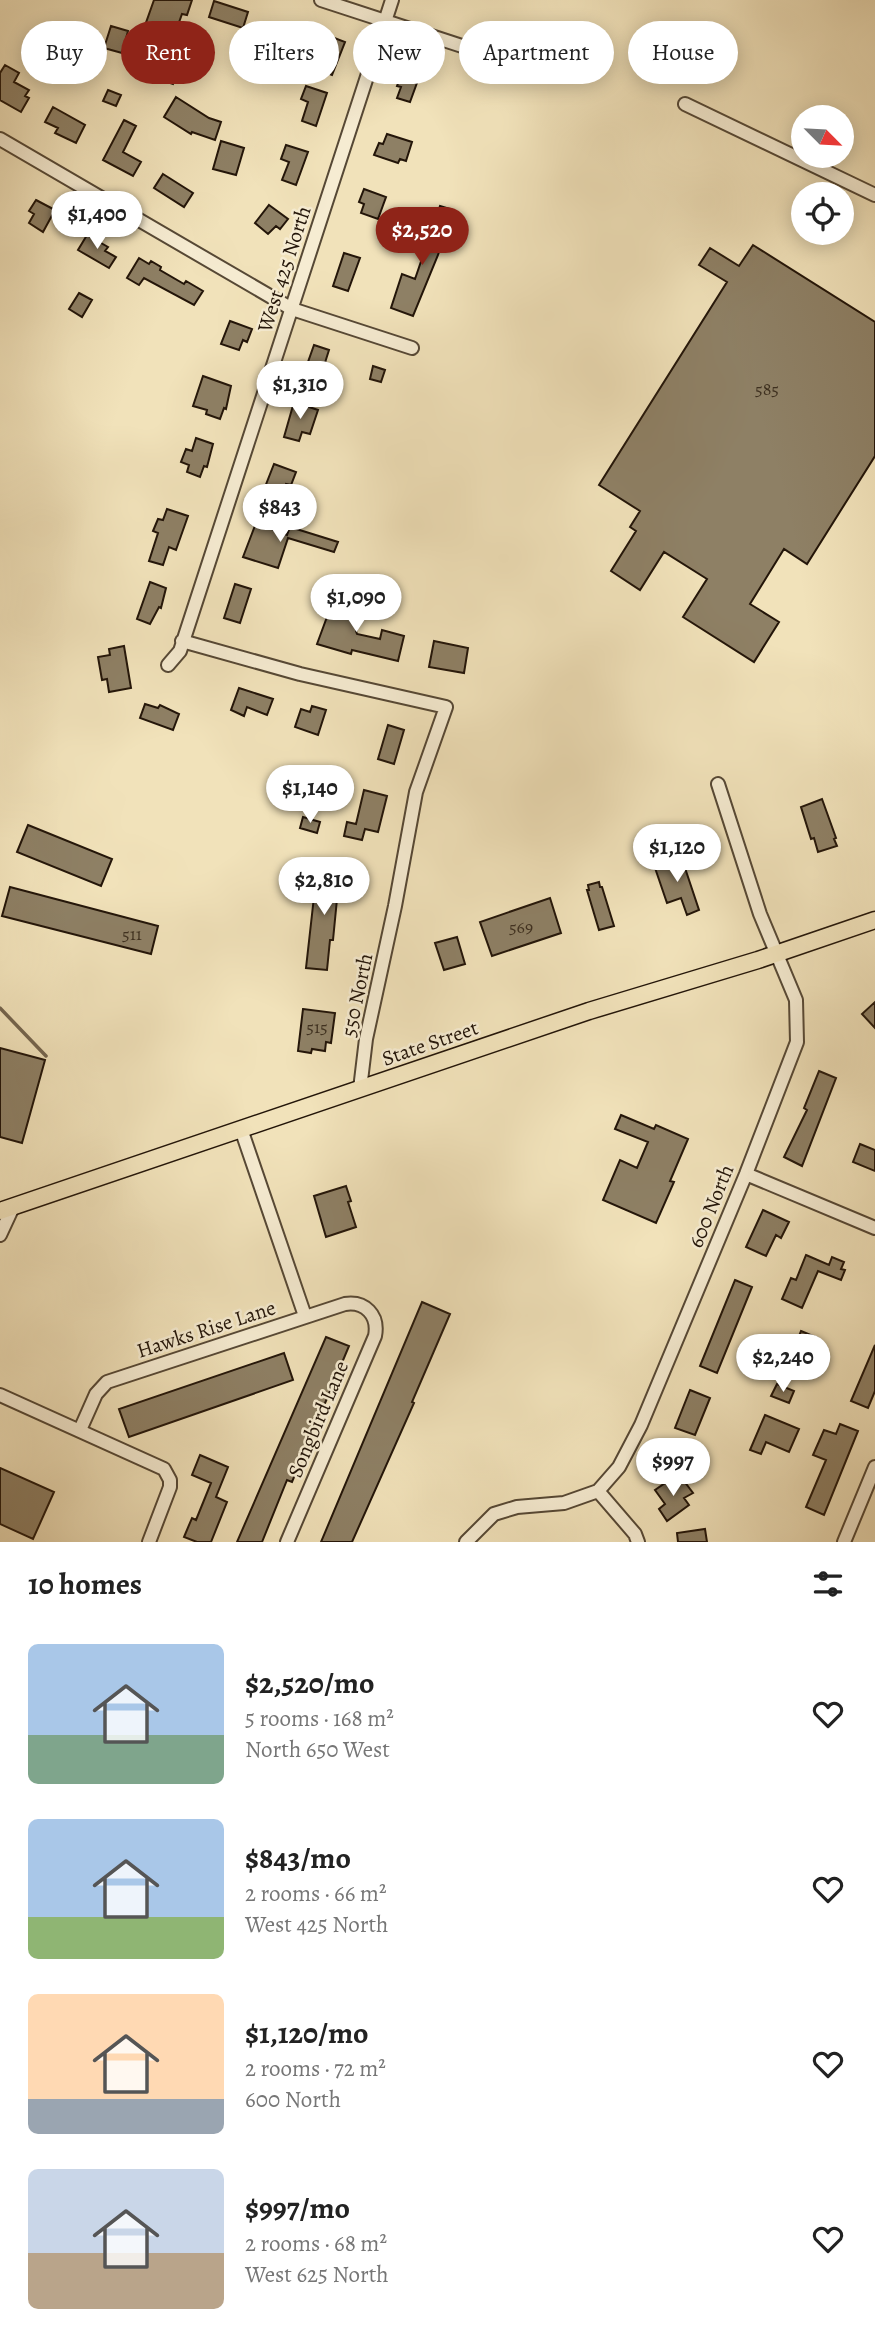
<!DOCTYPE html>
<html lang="en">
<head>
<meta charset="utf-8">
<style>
  :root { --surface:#fff; --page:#f6f6f6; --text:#222; --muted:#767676; --accent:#8f2418 }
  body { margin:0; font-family:Alegreya,serif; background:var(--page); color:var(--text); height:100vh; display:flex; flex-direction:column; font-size:26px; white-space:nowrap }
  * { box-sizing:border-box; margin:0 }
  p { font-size:23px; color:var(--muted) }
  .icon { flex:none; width:38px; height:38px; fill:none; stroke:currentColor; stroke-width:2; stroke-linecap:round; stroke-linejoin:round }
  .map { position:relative; height:1542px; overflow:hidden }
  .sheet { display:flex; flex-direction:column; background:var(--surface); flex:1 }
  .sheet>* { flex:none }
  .hud { position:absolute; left:21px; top:21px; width:833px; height:63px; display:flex; gap:14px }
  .needle { width:46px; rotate:114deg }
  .tools { position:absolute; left:791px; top:105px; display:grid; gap:14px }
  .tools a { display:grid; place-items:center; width:63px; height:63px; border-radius:50%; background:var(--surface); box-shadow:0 4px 18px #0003; font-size:35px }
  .price { position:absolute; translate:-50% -60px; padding:0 16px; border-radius:24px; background:#fff; color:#222; font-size:23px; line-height:46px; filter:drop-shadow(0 2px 4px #0008) }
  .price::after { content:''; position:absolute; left:50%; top:42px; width:21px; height:16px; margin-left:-10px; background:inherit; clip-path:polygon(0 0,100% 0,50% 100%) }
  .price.current { background:var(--accent); color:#fff }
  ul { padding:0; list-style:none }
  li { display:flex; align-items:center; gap:21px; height:175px; padding:0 28px }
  li span { display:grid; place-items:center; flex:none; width:196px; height:140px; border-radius:10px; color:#555 }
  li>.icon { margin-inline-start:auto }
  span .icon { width:84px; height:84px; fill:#fffc; stroke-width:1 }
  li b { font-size:30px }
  h2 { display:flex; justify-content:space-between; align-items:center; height:84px; padding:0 28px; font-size:30px }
  .pill { padding:0 24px; border-radius:32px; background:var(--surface); box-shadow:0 4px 18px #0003; font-size:24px; line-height:63px }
  .pill.current { background:var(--accent); color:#fff }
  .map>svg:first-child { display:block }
</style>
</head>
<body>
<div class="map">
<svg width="875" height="1542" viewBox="0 0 875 1542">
  <rect width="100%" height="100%" fill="#f1e2ba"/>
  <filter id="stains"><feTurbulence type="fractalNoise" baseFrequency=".00286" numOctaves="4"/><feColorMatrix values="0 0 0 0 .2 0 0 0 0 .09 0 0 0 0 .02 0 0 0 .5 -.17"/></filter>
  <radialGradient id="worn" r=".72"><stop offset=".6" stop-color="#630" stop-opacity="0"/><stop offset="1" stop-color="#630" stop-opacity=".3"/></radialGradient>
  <!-- green -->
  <path fill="#cebf9c" stroke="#786a52" stroke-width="2" d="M393,224L409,230L403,245L398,247L387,243Z"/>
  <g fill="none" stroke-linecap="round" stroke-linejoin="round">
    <!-- stream -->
    <path stroke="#75664f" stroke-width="3.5" d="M0,1008L46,1056"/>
  </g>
  <!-- building -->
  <path fill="#8e8065" stroke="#231509" stroke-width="2" d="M154,0H192L187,15L182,14L171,45L142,34Z
    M214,1L248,12L243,28L209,17Z
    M111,26L128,31L122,53L104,48Z
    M324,34L345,42L332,75L298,62L296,67L278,62L286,35L320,46Z
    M165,51L183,57L173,84L155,78Z
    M406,63L422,69L410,102L397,98L401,87L397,86Z
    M5,65L19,73L14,82L29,90L25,96L29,98L21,112L0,100V73Z
    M306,86L327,93L316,126L302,121L308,102L301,99Z
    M108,90L121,95L116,106L103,101Z
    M176,97L209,118L221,122L215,140L192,132L191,134L164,117Z
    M53,107L85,125L76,143L55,133L58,128L45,122Z
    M124,120L136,126L123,152L141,162L133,176L103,160Z
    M387,134L412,142L406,161L400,159L398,163L374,155L379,143L383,144Z
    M221,141L244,148L236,175L213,169Z
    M286,145L308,152L296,185L282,180L289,162L281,159Z
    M163,174L193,193L184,207L154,188Z
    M364,189L386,197L378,219L361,213L364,204L359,202Z
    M36,200L55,210L43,232L29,223L34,214L29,211Z
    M269,205L288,219L280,229L276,226L268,234L255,223Z
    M440,206L453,210L438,255L413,316L391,308L402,274L415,279Z
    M87,235L108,247L105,251L116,257L109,268L78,250Z
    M753,245L875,322V456L807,564L784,549L750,604L779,622L754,662L683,617L707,579L664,552L640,590L611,571L636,531L630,527L640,511L599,485L727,282L699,265L710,248L739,266Z
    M344,253L360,258L348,291L333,286Z
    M139,258L149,264L151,261L161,267L160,270L184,284L186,281L203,291L194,305L144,278L139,285L127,278Z
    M79,293L92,300L82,317L69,309Z
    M230,321L252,329L247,342L243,340L239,350L221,344Z
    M314,345L329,350L318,385L302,379Z
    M373,366L385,370L381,382L370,379Z
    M203,376L231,386L226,409L224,408L220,419L206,414L207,410L193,406Z
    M294,402L318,410L310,434L302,432L299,441L284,437Z
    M196,438L213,444L207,467L204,466L200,477L187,472L189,465L181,462L186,449L192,451Z
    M274,464L296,472L291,485L286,484L279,503L265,498L269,488L265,487Z
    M167,509L188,516L176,550L169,547L163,565L149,561L158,533L153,531L158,519L163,520Z
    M256,523L287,535L290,527L338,542L334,552L288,538L278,568L243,557Z
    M150,582L166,588L161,608L159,607L150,624L137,619Z
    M235,584L251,589L240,623L224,618Z
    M334,598L364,607L356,631L357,634L380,639L382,630L404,636L398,661L352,650L351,654L317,644Z
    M434,641L468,648L464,673L429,667Z
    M124,646L131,688L109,692L107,679L102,680L98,657L110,655L109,649Z
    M239,688L273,699L267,715L247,707L244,716L231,710Z
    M145,704L158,708L160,705L179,714L173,730L140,718Z
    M312,706L326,710L318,735L295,727L301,709L310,712Z
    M388,725L404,730L394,764L378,759Z
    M364,790L387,796L378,832L365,829L362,840L344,836L347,822L356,824Z
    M822,799L836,838L834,839L837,846L818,852L814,838L811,839L801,807Z
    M303,817L320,822L317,833L300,828Z
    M28,825L112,859L101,886L17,852Z
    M681,856L699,910L687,915L681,898L667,903L654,865Z
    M317,870L344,872L341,899H337L333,940H330L327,970L306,968Z
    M599,882L600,887H602L614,926L599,930L587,890H589L588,885Z
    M10,887L158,926L151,954L2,916Z
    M550,898L561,933L492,956L480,922Z
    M457,937L465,964L444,970L435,943Z
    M875,1002V1028L862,1014Z
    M303,1009L335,1013L331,1043L326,1042L325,1051L312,1049L311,1053L298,1051Z
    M0,1048L45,1060L22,1143L0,1137Z
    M819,1071L836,1078L802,1166L784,1157L807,1110L804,1108Z
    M621,1115L654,1129L656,1125L688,1139L670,1181L674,1182L656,1223L603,1200L620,1160L637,1168L648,1142L615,1129Z
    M860,1144L875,1150V1171L853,1162Z
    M346,1186L351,1201L348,1202L356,1227L326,1237L314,1196Z
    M763,1210L789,1222L781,1238L776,1235L766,1256L746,1247Z
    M806,1255L829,1265L832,1257L844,1262L841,1269L845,1270L841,1280L818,1271L802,1308L782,1299L791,1278L796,1280Z
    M735,1280L752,1287L717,1373L700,1366Z
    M422,1302L450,1314L412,1402L414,1403L352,1542H321Z
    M801,1331L818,1338L812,1353L795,1346Z
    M326,1337L349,1346L292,1482L287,1480L262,1542H237Z
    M875,1345V1391L868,1408L851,1401Z
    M284,1353L293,1380L129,1437L119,1409Z
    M777,1384L794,1391L789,1403L771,1396Z
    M690,1390L710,1398L695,1435L675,1428Z
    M765,1415L799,1429L789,1452L766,1442L761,1454L750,1450Z
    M840,1424L858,1431L824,1515L806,1507L826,1460L813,1455L824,1430L836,1434Z
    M200,1455L228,1467L216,1497L227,1502L211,1542H197L184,1537L192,1518L196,1520L211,1483L192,1475Z
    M0,1468L54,1492L33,1539L0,1524Z
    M671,1479L676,1486L684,1481L693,1493L684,1498L689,1505L667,1521L659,1509L665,1504L655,1490Z
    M705,1529L707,1542H678L677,1533Z"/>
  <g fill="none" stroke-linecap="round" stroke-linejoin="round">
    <defs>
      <path id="minor" d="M321,0L514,63
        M685,104L875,195
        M0,139L292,309L412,348
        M182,641L300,674L446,707L416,792L395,906L366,1039L360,1089
        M168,665L180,651L392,0
        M241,1129L305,1316
        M746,1174L875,1228
        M0,1235L13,1207
        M0,1395L164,1469L170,1480V1487L149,1542
        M80,1430L96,1394L107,1382L345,1304C365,1301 379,1315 375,1336L287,1542
        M598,1491L635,1534L638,1542
        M466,1542L494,1514L517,1507L564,1503L598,1491L619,1467L641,1425L746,1174L797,1042L796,1000L760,914L718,784
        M844,1542L875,1467"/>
      <path id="major" d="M0,1211L589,1011L758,960L875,920"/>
    </defs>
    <!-- minor casing -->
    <use href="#minor" stroke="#564835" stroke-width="16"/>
    <!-- major casing -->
    <use href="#major" stroke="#231509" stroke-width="19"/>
    <!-- minor -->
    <use href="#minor" stroke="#f6ecd2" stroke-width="12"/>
    <!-- major -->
    <use href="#major" stroke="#f1e2ba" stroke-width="16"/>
  </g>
  <g text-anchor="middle" stroke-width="5" stroke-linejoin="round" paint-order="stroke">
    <!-- number labels -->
    <g font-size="18" fill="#3e3020">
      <text x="767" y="395">585</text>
      <text x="521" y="933">569</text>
      <text x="132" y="940">511</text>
      <text x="317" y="1033">515</text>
    </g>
    <!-- street labels -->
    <g font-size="21" fill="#231509" stroke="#f6ecd2">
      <text transform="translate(284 269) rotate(-72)" y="7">West 425 North</text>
      <text transform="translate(357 995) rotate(-78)" y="7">550 North</text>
      <text transform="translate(430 1043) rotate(-19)" y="7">State Street</text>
      <text transform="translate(711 1206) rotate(-68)" y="7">600 North</text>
      <text transform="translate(206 1329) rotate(-18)" y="7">Hawks Rise Lane</text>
      <text transform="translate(318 1419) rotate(-67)" y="7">Songbird Lane</text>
    </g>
  </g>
  <rect width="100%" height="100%" filter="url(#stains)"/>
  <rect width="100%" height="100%" fill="url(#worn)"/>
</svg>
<div class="tools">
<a><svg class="needle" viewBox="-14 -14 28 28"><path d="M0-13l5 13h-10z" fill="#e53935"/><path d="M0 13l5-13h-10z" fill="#767676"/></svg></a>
<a><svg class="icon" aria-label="locate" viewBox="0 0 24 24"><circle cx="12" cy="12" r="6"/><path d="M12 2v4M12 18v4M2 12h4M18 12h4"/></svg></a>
</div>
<b class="price" style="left:97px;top:251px">$1,400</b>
<b class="price current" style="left:422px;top:267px">$2,520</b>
<b class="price" style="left:300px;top:421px">$1,310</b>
<b class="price" style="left:280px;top:544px">$843</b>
<b class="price" style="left:356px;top:634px">$1,090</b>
<b class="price" style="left:310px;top:825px">$1,140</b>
<b class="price" style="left:677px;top:884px">$1,120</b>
<b class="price" style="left:324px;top:917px">$2,810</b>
<b class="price" style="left:783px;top:1394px">$2,240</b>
<b class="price" style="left:673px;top:1498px">$997</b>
<div class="hud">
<a class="pill">Buy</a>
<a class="pill current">Rent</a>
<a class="pill">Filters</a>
<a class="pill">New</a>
<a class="pill">Apartment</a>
<a class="pill">House</a>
</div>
</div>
<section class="sheet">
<h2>10 homes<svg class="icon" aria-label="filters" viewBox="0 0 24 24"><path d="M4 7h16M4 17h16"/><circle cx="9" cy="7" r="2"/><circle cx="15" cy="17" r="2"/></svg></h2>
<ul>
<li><span style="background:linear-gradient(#a9c7e8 65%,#7fa58c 0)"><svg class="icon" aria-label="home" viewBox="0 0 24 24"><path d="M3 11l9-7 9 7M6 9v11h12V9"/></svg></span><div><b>$2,520/mo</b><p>5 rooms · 168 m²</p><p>North 650 West</p></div><svg class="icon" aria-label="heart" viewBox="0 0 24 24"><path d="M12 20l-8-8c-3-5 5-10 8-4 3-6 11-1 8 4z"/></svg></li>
<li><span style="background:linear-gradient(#a9c7e8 70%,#8fb573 0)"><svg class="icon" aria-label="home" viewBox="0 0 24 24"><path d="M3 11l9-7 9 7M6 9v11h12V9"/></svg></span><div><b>$843/mo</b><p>2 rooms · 66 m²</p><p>West 425 North</p></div><svg class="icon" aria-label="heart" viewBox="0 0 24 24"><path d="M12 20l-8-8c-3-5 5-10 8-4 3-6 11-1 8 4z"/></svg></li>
<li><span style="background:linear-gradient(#ffd9b3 75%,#9aa5b1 0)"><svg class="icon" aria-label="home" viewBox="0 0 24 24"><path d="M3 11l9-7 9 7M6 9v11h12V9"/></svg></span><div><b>$1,120/mo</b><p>2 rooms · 72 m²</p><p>600 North</p></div><svg class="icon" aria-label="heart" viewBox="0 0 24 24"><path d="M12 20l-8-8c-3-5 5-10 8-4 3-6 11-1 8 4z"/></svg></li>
<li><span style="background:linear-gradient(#c9d6e8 60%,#b9a48a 0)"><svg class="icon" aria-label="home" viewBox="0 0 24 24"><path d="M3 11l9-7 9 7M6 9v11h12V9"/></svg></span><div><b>$997/mo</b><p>2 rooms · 68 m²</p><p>West 625 North</p></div><svg class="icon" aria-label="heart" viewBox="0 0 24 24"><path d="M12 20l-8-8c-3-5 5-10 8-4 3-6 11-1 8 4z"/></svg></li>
</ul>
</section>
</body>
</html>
